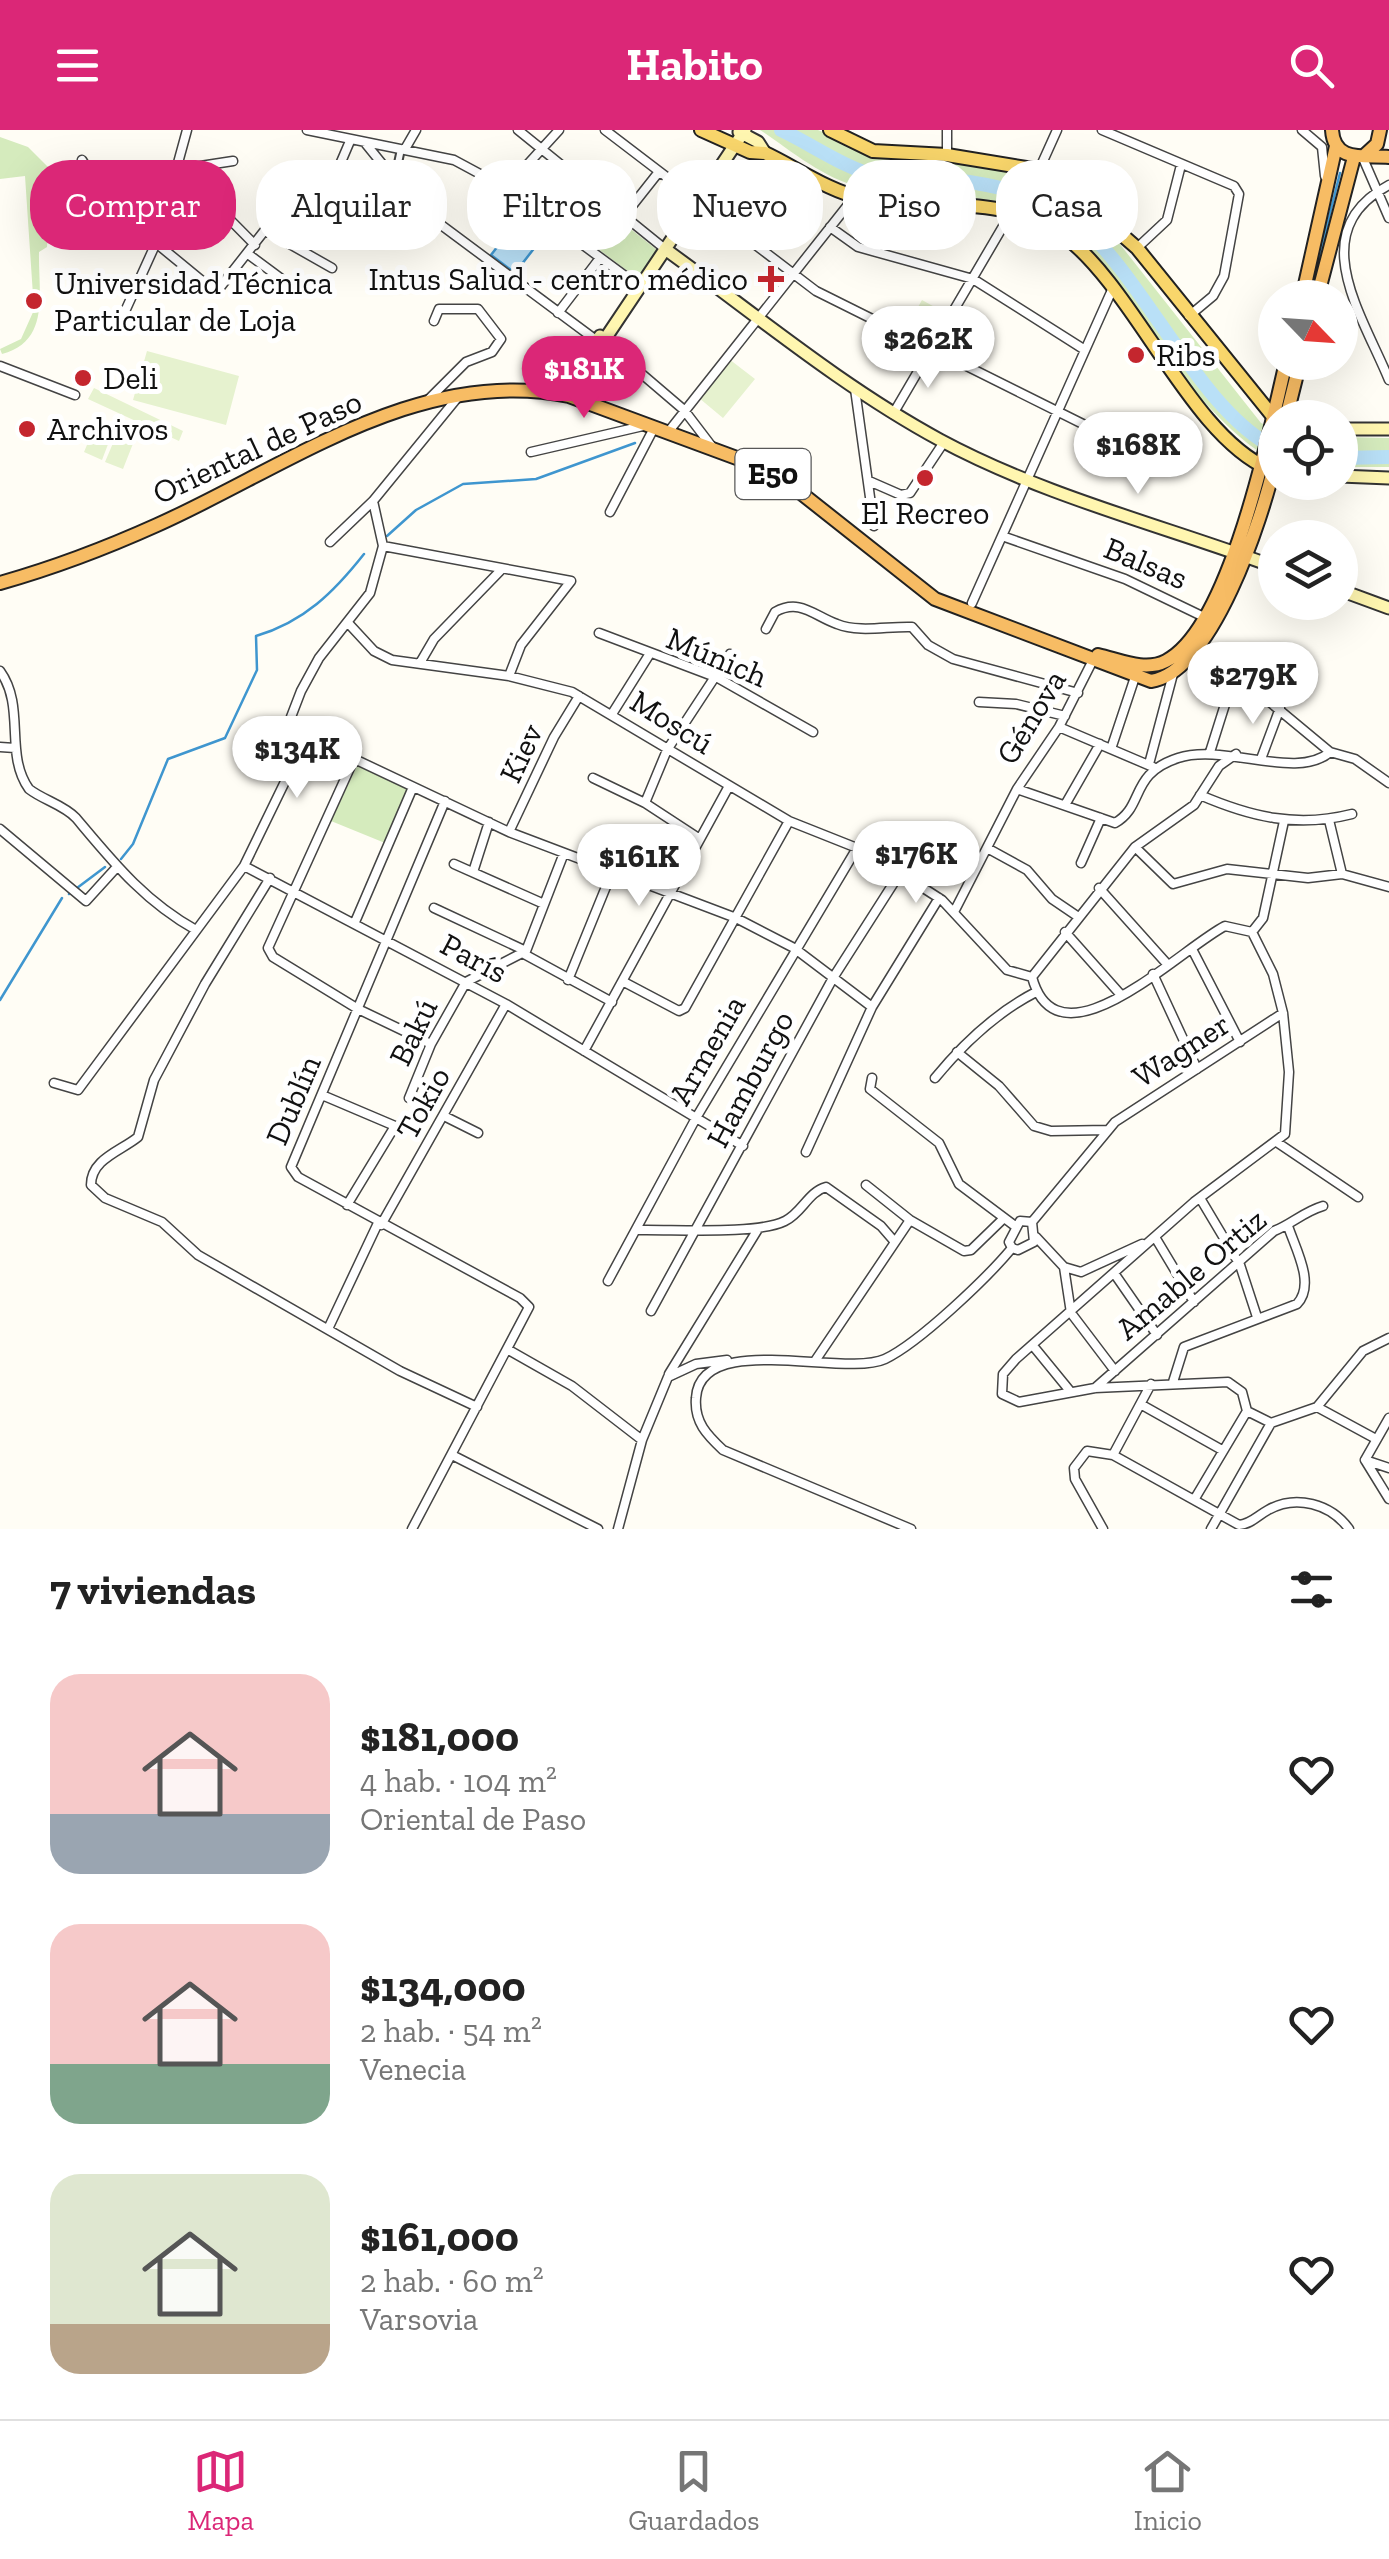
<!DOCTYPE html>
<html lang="es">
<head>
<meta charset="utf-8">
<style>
  :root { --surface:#fff; --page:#f2f2f2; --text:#222; --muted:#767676; --line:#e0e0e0; --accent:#db2777 }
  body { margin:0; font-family:"Zilla Slab",serif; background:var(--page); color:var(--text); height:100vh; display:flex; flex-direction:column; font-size:38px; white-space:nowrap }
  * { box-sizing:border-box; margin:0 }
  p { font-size:32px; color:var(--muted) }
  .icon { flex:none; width:55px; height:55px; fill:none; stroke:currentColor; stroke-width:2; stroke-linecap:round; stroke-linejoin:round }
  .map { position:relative; height:1399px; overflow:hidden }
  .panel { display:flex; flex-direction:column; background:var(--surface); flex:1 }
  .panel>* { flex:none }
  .top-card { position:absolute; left:30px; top:30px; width:1330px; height:90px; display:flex; gap:20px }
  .needle { width:65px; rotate:115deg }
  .fabs { position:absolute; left:1258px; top:150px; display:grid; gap:20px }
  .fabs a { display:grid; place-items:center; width:100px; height:100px; border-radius:50%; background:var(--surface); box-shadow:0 10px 40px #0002; font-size:50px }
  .price { position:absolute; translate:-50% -85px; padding:0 22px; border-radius:35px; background:#fff; color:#222; font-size:32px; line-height:65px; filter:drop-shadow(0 2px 5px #0008) }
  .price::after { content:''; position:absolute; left:50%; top:60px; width:30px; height:22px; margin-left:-15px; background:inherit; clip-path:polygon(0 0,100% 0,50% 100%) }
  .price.current { background:var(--accent); color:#fff }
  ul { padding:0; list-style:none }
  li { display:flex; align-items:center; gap:30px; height:250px; padding:0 50px }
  li span { display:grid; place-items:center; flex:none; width:280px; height:200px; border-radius:30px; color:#555 }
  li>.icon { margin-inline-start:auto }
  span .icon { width:120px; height:120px; fill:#fffc; stroke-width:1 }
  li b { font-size:42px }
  h2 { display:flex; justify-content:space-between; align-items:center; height:120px; padding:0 50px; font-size:42px }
  .pill { padding:0 35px; border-radius:40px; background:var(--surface); box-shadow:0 10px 40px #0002; font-size:35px; line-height:90px }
  .pill.current { background:var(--accent); color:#fff }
  header { display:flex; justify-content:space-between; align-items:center; height:130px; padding:0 50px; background:var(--accent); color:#fff; font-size:45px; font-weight:800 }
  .menu { display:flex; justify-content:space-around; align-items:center; height:140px; border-top:2px solid var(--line); background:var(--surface); font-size:28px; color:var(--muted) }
  .menu a { display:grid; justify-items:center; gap:5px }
  .menu .current { color:var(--accent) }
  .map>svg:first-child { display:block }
</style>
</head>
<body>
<header><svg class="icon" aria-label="menu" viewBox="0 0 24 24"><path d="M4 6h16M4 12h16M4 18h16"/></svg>Habito<svg class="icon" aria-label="search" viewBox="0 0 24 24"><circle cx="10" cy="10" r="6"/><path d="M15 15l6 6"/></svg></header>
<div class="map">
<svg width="1389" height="1399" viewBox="0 0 1389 1399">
  <rect width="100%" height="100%" fill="#fffdf5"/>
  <!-- green -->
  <path fill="#d5ebbd" d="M760,0H818L889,30L940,27L1046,47L1100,89L1261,293L1275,299V330C1214,305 1124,168 1078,111C1005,49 943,76 860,57C824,49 790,20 760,0Z
    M0,7L28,17L52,41L47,117L39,122C38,162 51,211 2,224L0,219L21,209L34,180L25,46L0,49Z
    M593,69L657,120L637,148L570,98Z
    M1340,307L1389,308V337H1340Z
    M357,636L408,658L385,713L331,691Z"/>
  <!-- pitch -->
  <path fill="#e6f2cf" d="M922,170L940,180L923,210L905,200Z
    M147,221L239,246L226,295L133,270Z
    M729,229L755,249L723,288L699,268Z
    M94,258L183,301L179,311L88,269Z
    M98,289L115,296L102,330L84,322Z
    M119,299L136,306L123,339L105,332Z"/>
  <!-- water -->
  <path fill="#b9e0f7" stroke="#3f96cf" stroke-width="2.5" d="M524,82L549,99L515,143L491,125Z"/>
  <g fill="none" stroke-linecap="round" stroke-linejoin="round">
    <!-- stream -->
    <path stroke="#3f96cf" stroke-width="2.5" d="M1309,168L1340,43
      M387,406L416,380L463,354L536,349L635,313
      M121,729L133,714L168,629L225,608L257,540L256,506C304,492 334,462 364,424
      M69,764L105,737
      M0,870L62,768"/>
    <!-- river -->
    <path stroke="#b9e0f7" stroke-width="14" d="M781,0C811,14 846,39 877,46C899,51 924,46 946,49C991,54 1045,64 1081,95C1147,153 1201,282 1275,318
      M1340,328L1389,327"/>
    <defs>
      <path id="pedestrian" d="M394,52L401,19
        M1012,81L1038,41"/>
      <path id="minor" d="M307,0L454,30L506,58L640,157
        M518,0L665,119
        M605,0L816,161L1109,307
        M1102,0L1234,56L1239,64L1224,146L1213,166L1189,186
        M1302,0L1322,17L1325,46
        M366,14L417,77L643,245L684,280L713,318
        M405,19L416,0
        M947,25V0
        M1362,26L1389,88
        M82,30L95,51L110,98L156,113L212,159L218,160L265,100L332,138
        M176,35L255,115
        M181,39L233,31
        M1039,40L1057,0
        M1389,55C1303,101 1362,184 1389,250
        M506,58L559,0
        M624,86L658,43
        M830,97L858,117L973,149L1085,220
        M561,99L591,60
        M265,100L306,40L335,46L350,11
        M1137,118L1167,90L1181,35
        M248,124L291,156
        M558,183L600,128
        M117,199L156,113L187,0
        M0,236L75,265
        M855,259L874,396
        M429,269L466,232L492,222L501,209L478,179H439L434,191
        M893,284L1012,81
        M669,301L855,66
        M531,322L643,296
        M869,351L901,365L910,363L944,312
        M610,382L654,298
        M1002,406L1125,449L1206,488
        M330,412L373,371
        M383,416L571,451L521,515L509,546
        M972,473L1112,160
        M349,494L374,521L392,530L509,546L572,562L789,691L857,718L900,743L942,770L1007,840L1032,847
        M766,499L775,482C800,468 814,486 837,494C860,503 887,496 912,497L928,515L953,529L1078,563
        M599,503L718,548L813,602
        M1185,528L1248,554L1330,622L1355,629L1389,653
        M420,533L434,509L500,441
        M0,541C26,577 4,624 29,659C43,670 64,675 76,688C113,732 144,771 196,800
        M979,572L1016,574L1065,586
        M612,584L649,525
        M1059,597L1153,637
        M293,600L509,702L736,788L794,818L872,877
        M0,617L15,618
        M1111,619L1135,547
        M1210,622L1233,549
        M354,629L268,818L273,827L358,879L431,914
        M1261,629L1280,578
        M1149,634L1173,544
        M593,648L645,673L700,709
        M1017,659L1115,693C1145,676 1129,644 1178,628C1225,613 1297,651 1330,622
        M1200,665C1251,687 1297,698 1352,684
        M645,673L667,620L730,524
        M1065,675L1100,614
        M1329,690L1342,744
        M0,699L86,771L116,738
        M509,702L554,607L579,566
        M1135,717L1173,754L1227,739L1308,748L1342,744L1389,757
        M987,718L1027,740L1052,769L1077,786
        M1081,733L1101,688
        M454,734L544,774
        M244,736L506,874L743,1016
        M473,742L489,692
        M270,748L205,854L154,950L138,1007C121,1021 91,1029 91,1055L105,1068L162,1092L198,1125L400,1241L477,1277
        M1099,758L1168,835
        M434,778L526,821
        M954,782L1017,659L1059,597L1094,528
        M355,792L413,657
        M1065,802L1121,865
        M1252,802L1263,788L1284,691
        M1192,819L1240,912
        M524,824L612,872
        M1153,844L1197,939
        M1032,847C1058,943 1180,819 1225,796L1252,802L1273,844L1283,883L1289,942L1285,1004L1194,1072L1016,1229L1003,1244L1002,1264L1019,1272L1095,1258L1228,1252L1242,1262L1247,1281L1271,1293L1317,1277L1363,1221L1389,1208
        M1032,847L1135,717L1194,675L1219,636L1236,624
        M568,850L612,742
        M624,852L679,881L685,878L789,691
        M584,921L729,656
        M957,922L999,956L1034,996L1051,1001L1107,1000
        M872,948L870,959L939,1013L959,1054L1015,1096
        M935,948C963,914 997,882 1036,862
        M54,953L78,960L244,736L296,629L291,587L301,561L319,528L370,463L383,416L373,371L458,267
        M322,965L395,996L347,1075
        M409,968L431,914L466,852L526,821L564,723
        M446,987L478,1003
        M1278,1013L1358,1067
        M806,1022L872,877L939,768
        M866,1055L910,1090L964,1121L971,1120L1003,1089
        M1200,1068L1240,1135L1257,1187
        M1032,1092L1115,992L1283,883
        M381,1095L506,874
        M637,1100C673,1099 757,1105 785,1091C802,1083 808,1062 826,1057L881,1096L894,1111
        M1036,1107L1064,1137L1071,1183L1115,1241
        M1155,1107L1194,1172
        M1012,1118L1018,1120L1034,1112L1032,1092
        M1012,1118L1009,1112L1020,1091L1032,1092
        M1064,1137L1081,1142L1142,1114
        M1114,1143L1157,1205
        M608,1151L696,988L857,718
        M651,1181L833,848L900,743
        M328,1199L378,1093
        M1034,1217L1070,1261
        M507,1219L572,1256L642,1310
        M815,1231L910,1090
        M669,1244L758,1099
        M1173,1252L1184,1217L1297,1174C1316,1154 1295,1118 1288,1096
        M1095,1258L1274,1101C1292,1094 1303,1082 1323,1076
        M1142,1275L1222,1320
        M1317,1277L1376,1309
        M1389,1288L1365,1330L1389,1338
        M452,1325L598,1399
        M1113,1325L1151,1254
        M1365,1330L1389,1369
        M1194,1370L1247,1281
        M412,1399L529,1177L520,1168L298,1047L291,1037L445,671
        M618,1399L642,1310L668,1247L696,1234L727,1230
        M911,1399L723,1320C707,1305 694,1292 696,1268C700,1200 844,1248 885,1229C919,1213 987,1148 1012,1118
        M1103,1399L1075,1349L1074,1338L1087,1321L1113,1325L1239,1395C1251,1394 1257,1386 1268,1380C1296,1364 1331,1374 1349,1399
        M1211,1399L1271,1293"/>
      <path id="secondary" d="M739,2L758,12L765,23
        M665,119C755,184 842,257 940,310C1044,366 1164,396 1275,437
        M599,212L605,209L745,0
        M538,260L575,243L600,206
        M1340,299H1389
        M1340,346L1389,348
        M1340,460L1389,478"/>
      <path id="primary" d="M701,0L750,22L765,23C795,37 830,62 862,68C928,79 1007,64 1063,105C1135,158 1190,305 1269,339
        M830,0L873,21L947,25L1039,40L1066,56L1137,118L1275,289"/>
      <path id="trunk" d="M1332,0C1334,33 1364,25 1389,27
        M1365,25L1377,14L1380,0
        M1302,168L1336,16
        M1317,168L1354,27
        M1286,288L1300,232
        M0,453C53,438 106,418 157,395C285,338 419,235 569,266L761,337L782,348L935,469L1151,551C1213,542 1262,388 1275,333
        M1098,525C1120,530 1145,542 1166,531C1230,498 1270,300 1286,232"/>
    </defs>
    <!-- pedestrian casing -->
    <use href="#pedestrian" stroke="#444" stroke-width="10"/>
    <!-- minor casing -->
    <use href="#minor" stroke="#444" stroke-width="11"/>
    <!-- secondary casing -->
    <use href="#secondary" stroke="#333" stroke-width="15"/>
    <!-- primary casing -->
    <use href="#primary" stroke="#222" stroke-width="16"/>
    <!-- trunk casing -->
    <use href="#trunk" stroke="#222" stroke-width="16"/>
    <!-- pedestrian -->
    <use href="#pedestrian" stroke="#fff" stroke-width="6"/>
    <!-- minor -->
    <use href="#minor" stroke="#fff" stroke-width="8"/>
    <!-- secondary -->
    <use href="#secondary" stroke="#fff6b0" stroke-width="11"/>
    <!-- primary -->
    <use href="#primary" stroke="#f9d66b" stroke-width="12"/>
    <!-- trunk -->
    <use href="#trunk" stroke="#f7bc64" stroke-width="12"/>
  </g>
  <!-- markers -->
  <g fill="#c4262e" stroke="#fff" stroke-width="4">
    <path d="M766 134h10v10h10v10h-10v10h-10v-10h-10v-10h10z"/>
    <circle cx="34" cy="171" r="10"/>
    <circle cx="1136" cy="225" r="10"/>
    <circle cx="83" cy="248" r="10"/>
    <circle cx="27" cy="299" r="10"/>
    <circle cx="925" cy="348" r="10"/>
  </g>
  <g text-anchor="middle" stroke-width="10" stroke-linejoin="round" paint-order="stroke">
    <!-- shield labels -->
    <rect fill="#fff" stroke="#585858" stroke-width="2.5" x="735.5" y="319" width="75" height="50" rx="8"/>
    <g font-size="30" font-weight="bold" fill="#111">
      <text x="773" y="354">E50</text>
    </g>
    <!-- poi labels -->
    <g font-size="32" fill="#111" stroke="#fff" text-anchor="start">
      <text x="748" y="160" text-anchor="end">Intus Salud - centro médico</text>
      <text x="54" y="164">Universidad Técnica<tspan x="54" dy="37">Particular de Loja</tspan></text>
      <text x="1156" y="236">Ribs</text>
      <text x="103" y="259">Deli</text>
      <text x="47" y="310">Archivos</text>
      <text x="925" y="394" text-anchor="middle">El Recreo</text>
    </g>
    <!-- street labels -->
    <g font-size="32" fill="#111" stroke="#fff">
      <text transform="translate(257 317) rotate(-25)" y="11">Oriental de Paso</text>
      <text transform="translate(1146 433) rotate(23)" y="11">Balsas</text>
      <text transform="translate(717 527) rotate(23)" y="11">Múnich</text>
      <text transform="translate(1031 587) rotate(-59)" y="11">Génova</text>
      <text transform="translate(672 592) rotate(32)" y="11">Moscú</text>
      <text transform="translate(521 623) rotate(-65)" y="11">Kiev</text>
      <text transform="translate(474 828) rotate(28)" y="11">París</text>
      <text transform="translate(413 902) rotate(-64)" y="11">Bakú</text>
      <text transform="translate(707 920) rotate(-60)" y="11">Armenia</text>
      <text transform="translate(1181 920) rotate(-33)" y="11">Wagner</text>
      <text transform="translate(750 949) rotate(-62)" y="11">Hamburgo</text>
      <text transform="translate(293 970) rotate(-67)" y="11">Dublín</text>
      <text transform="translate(423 973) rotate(-61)" y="11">Tokio</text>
      <text transform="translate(1191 1144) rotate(-40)" y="11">Amable Ortiz</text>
    </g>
  </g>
</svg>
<div class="fabs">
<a><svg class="needle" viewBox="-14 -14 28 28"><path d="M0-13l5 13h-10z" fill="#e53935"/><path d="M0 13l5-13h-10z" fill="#767676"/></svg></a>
<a><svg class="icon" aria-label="locate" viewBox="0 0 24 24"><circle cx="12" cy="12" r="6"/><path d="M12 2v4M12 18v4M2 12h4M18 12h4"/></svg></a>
<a><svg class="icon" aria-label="layers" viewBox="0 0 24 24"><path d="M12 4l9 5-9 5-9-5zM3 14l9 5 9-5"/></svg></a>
</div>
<b class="price" style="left:928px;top:261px">$262K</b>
<b class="price current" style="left:584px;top:291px">$181K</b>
<b class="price" style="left:1138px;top:367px">$168K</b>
<b class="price" style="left:1253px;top:597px">$279K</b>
<b class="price" style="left:297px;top:671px">$134K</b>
<b class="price" style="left:916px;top:776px">$176K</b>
<b class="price" style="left:639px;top:779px">$161K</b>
<div class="top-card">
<a class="pill current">Comprar</a>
<a class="pill">Alquilar</a>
<a class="pill">Filtros</a>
<a class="pill">Nuevo</a>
<a class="pill">Piso</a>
<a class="pill">Casa</a>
</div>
</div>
<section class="panel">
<h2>7 viviendas<svg class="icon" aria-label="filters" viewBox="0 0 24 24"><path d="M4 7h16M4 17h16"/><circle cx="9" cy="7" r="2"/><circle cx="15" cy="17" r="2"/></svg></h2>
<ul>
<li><span style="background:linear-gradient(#f6c9c9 70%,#9aa5b1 0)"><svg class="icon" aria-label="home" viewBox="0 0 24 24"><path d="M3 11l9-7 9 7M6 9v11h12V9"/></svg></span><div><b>$181,000</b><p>4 hab. · 104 m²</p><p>Oriental de Paso</p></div><svg class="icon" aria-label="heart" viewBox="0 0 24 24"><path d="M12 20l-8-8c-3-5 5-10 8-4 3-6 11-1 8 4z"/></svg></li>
<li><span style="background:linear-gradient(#f6c9c9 70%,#7fa58c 0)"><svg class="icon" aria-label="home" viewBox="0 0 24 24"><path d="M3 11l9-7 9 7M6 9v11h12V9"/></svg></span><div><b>$134,000</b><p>2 hab. · 54 m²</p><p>Venecia</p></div><svg class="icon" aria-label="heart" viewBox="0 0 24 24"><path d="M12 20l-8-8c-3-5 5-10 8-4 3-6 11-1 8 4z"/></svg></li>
<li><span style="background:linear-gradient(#dfe7d0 75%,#b9a48a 0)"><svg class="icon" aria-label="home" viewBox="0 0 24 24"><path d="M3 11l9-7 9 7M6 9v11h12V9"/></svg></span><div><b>$161,000</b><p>2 hab. · 60 m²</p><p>Varsovia</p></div><svg class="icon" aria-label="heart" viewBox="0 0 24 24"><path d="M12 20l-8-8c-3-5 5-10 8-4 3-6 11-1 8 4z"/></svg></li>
</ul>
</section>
<nav class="menu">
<a class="current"><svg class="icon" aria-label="map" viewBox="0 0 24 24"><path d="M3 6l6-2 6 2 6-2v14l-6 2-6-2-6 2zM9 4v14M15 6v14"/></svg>Mapa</a>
<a><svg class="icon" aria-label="saved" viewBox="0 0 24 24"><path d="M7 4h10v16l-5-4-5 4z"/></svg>Guardados</a>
<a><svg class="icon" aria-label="home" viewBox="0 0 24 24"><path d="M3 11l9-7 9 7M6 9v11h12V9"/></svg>Inicio</a>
</nav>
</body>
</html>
